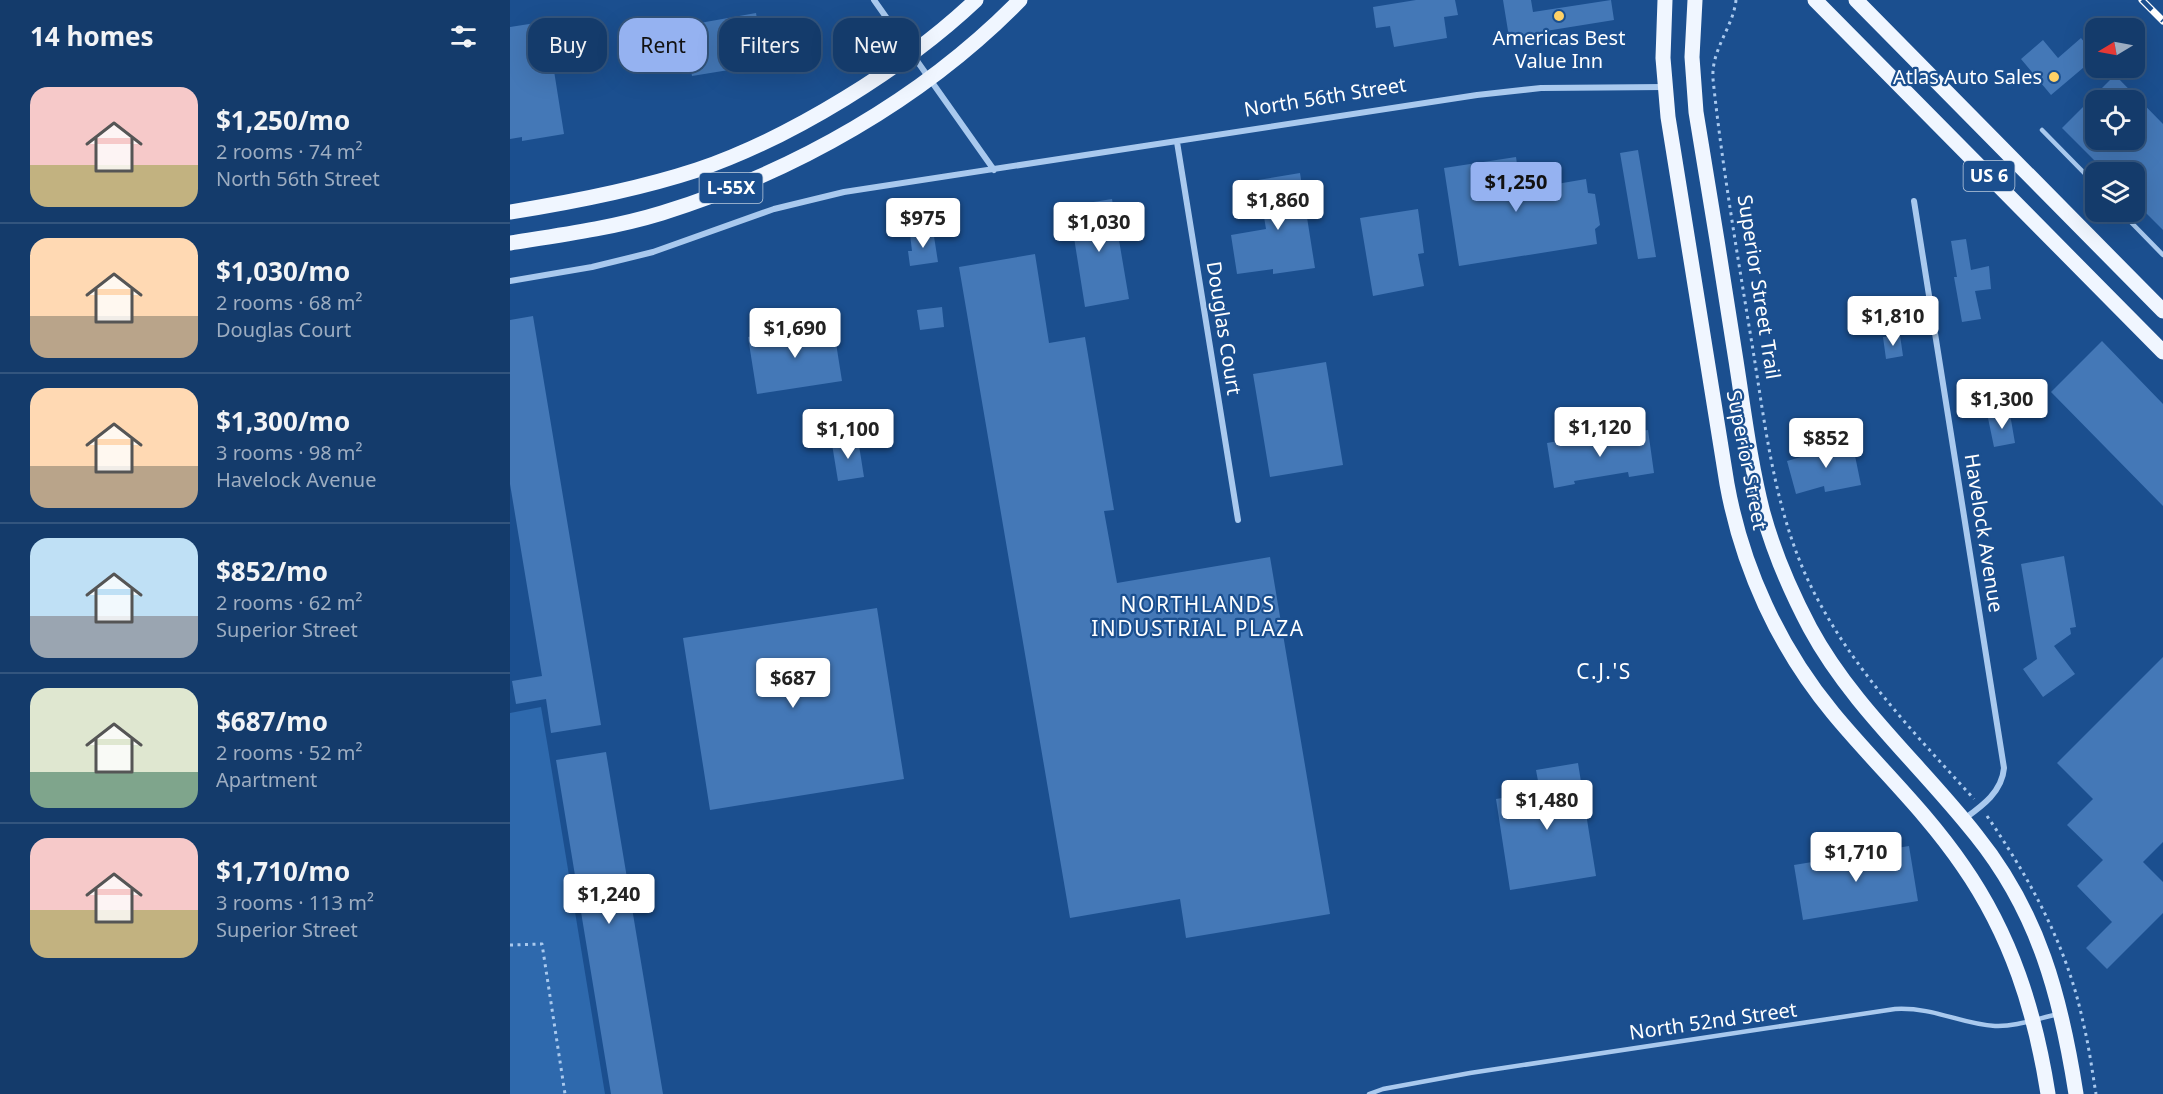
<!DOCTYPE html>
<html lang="en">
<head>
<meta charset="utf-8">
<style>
  :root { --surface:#143b6b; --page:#1d4271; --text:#f1f3f6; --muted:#9dadc1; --line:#33557e; --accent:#95b2f1 }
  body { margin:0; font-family:"Noto Sans",sans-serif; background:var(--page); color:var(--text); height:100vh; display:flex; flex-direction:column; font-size:22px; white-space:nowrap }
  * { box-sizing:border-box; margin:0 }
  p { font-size:20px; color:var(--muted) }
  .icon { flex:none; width:33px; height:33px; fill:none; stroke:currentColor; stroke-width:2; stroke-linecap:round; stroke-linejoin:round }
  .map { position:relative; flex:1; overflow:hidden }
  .drawer { display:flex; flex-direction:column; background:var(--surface); width:510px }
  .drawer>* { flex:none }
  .guide { position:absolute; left:18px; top:18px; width:570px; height:54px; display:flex; gap:12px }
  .needle { width:39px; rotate:260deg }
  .tools { position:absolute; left:1575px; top:18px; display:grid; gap:12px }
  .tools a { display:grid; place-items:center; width:60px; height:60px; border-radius:12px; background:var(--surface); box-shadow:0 6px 24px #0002,0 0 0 2px var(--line); font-size:30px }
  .price { position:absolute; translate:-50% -51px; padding:0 14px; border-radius:6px; background:#fff; color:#222; font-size:20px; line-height:39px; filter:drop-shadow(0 2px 3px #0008) }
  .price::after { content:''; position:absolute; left:50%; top:36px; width:18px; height:14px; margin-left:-9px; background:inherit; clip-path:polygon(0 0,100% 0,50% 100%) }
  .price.on { background:var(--accent); color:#111 }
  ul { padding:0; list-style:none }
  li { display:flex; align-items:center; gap:18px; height:150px; padding:0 30px }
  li+li { border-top:2px solid var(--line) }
  li span { display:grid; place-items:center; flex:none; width:168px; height:120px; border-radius:18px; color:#555 }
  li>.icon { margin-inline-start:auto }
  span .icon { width:72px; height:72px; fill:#fffc; stroke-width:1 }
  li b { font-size:26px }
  h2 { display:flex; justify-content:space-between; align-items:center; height:72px; padding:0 30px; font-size:26px }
  .pill { padding:0 21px; border-radius:18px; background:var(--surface); box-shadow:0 6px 24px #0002,0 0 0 2px var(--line); font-size:21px; line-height:54px }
  .pill.on { background:var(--accent); color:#111 }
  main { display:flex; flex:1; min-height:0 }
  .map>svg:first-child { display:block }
</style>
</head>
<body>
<main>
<section class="drawer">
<h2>14 homes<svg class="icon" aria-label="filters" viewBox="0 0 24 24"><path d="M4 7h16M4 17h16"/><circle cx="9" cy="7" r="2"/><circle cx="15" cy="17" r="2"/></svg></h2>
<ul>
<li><span style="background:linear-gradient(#f6c9c9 65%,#c2b280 0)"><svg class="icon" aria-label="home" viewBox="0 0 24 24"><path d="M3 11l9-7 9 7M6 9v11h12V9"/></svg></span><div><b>$1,250/mo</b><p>2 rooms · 74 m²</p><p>North 56th Street</p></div></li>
<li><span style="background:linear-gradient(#ffd9b3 65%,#b9a48a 0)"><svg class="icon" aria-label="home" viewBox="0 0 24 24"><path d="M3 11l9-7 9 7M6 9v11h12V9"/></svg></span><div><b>$1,030/mo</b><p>2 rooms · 68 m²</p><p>Douglas Court</p></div></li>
<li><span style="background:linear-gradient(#ffd9b3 65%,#b9a48a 0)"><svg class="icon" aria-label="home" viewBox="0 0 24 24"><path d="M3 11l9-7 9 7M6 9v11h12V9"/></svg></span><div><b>$1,300/mo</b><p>3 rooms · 98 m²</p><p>Havelock Avenue</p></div></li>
<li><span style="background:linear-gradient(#bfe0f5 65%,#9aa5b1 0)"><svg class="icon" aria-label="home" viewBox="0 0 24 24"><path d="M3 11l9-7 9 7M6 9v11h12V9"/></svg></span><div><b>$852/mo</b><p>2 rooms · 62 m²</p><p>Superior Street</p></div></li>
<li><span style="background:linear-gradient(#dfe7d0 70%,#7fa58c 0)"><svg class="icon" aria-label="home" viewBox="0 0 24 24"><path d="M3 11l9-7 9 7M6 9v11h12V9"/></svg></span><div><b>$687/mo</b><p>2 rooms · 52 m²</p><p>Apartment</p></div></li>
<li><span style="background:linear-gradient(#f6c9c9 60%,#c2b280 0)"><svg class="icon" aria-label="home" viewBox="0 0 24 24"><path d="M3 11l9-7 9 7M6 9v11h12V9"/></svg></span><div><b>$1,710/mo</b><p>3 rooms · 113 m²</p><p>Superior Street</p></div></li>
</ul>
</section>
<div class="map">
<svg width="1653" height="1094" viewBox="0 0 1653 1094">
  <rect width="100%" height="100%" fill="#1b4f8f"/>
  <!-- green -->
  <path fill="#2e69ad" d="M31,707L38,748L95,1094H0V713Z"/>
  <!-- building -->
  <path fill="#4478b7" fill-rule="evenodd" d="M906,0H945L948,15L934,17L937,38L884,47L880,26L866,28L863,7Z
    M993,0H1021L1023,12L1101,0L1104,20L999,37Z
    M246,13L255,64L182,76L173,26Z
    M32,22L37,59L42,58L54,134L12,141V137L0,139V27Z
    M1571,38L1586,57L1541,95L1511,59L1533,40L1548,58Z
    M1605,75L1653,124V230L1624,201V172H1596L1552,128ZM1586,100H1624V140H1586Z
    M1128,150L1146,257L1128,259L1110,153Z
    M1006,157L1009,178L1033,175L1035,186L1076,179L1078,193L1085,194L1090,225L1085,229L1087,244L949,266L934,168Z
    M790,173L805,268L763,274V269L727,274L721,235L756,229L748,180Z
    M602,199L619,299L575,307L559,206Z
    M908,209L914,253L908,254L914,286L863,296L850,218Z
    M423,230L428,262L400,266L398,251H402L400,234Z
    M1456,239L1461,270L1479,266L1481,289L1465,291L1471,319L1452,322L1444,277H1447L1441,241Z
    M525,254L539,343L575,337L604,510L594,511L607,583L760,557L820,914L676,938L670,899L560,918L449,267Z
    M432,307L434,327L410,330L407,310Z
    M23,316L91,725L41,733L36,699L6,704L2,681L32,676L0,484V320Z
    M323,324L332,381L247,394L238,337Z
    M1390,335L1393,356L1376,359L1373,337Z
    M1592,341L1653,404V506L1541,392Z
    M816,362L833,465L760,477L743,374Z
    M1500,414L1505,443L1484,447L1478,418Z
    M1138,430L1144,473L1119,477L1118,472L1064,481L1065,484L1044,488L1037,443L1060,439L1061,442Z
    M348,439L354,477L328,481L322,444Z
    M1342,441L1351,485L1315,492L1314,486L1286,494L1277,461L1308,452L1307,448Z
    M1554,556L1566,627L1560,628L1561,634L1544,646L1565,674L1533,697L1513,669L1527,659L1511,564Z
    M367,608L394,779L200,810L173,638Z
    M1653,657V842L1633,862L1653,882V913L1597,969L1576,948L1602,922L1567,886L1593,860L1557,825L1583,799L1547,763Z
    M96,752L153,1094H101L46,760Z
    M1068,763L1086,876L1000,890L986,799L1030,792L1026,770Z
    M1399,846L1408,901L1293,920L1284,865Z"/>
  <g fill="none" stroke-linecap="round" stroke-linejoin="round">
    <!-- path -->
    <path stroke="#a9c9ee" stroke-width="3" stroke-dasharray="3 4.5" stroke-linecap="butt" d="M1226,0C1223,28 1201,49 1203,79C1212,165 1227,252 1241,338C1256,427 1264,519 1308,600C1348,675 1407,736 1464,799
      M1477,816C1520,879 1557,946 1573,1022C1579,1046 1582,1070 1586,1094
      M0,945L32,944L55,1094"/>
    <!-- service -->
    <path stroke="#a9c9ee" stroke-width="4.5" d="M1532,130L1586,185
      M1611,212L1653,255
      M859,1094L873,1089L960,1073L1385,1009C1425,1007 1450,1024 1485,1026C1506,1027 1529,1018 1549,1014"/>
    <!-- minor -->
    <path stroke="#a9c9ee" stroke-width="6" d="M364,0L484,170
      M667,142L728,520
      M1404,201L1494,768C1492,792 1472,806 1454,819
      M0,281L82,267L143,252L264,209L334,192L967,95L1031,88L1154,87"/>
    <!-- primary -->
    <path stroke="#f0f6ff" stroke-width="15" d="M1155,0L1153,58L1158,117L1217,484C1232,567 1269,648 1323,713C1365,764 1415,810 1453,866C1501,935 1525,1011 1538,1094
      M1185,0L1182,57L1186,112C1199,191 1212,269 1224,348C1233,403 1239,459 1253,513C1264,553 1281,592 1300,628C1342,706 1412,766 1466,835C1529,913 1551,998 1566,1094
      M1305,0L1653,352
      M1346,0L1653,311
      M0,212C63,202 126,190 187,170C281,138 394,68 466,0
      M0,243C51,235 103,228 152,213C284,172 413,99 510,0"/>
    <defs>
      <path id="rail" d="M1632,0L1653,21"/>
    </defs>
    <!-- rail casing -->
    <use href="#rail" stroke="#fff" stroke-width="7"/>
    <!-- rail -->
    <use href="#rail" stroke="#1b4f8f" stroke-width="4.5" stroke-dasharray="14" stroke-linecap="butt"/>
  </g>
  <!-- markers -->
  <g fill="#ffd166" stroke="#1b4f8f" stroke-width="2">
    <circle cx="1049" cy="16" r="6"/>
    <circle cx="1544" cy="77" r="6"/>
  </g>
  <g text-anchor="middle" stroke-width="4.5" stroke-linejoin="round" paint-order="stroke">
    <!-- shield labels -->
    <g fill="#1b4f8f" stroke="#bbcadd" stroke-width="1.5">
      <rect x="1453.5" y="161" width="51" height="30" rx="4.5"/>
      <rect x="189.5" y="173" width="63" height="30" rx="4.5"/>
    </g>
    <g font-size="18" font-weight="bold" fill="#fff">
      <text x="1479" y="182">US 6</text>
      <text x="221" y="194">L-55X</text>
    </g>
    <!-- poi labels -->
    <g font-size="20" fill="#fff" stroke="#1b4f8f">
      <text x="1049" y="45">Americas Best<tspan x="1049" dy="23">Value Inn</tspan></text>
      <text x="1532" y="84" text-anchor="end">Atlas Auto Sales</text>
    </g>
    <!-- street labels -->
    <g font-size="20" fill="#fff" stroke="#1b4f8f">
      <text transform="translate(815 97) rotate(-9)" y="7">North 56th Street</text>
      <text transform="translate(1249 287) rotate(81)" y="7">Superior Street Trail</text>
      <text transform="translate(714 328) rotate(81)" y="7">Douglas Court</text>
      <text transform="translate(1237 460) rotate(79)" y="7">Superior Street</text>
      <text transform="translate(1474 533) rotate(81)" y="7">Havelock Avenue</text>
      <text transform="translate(1203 1021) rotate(-8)" y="7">North 52nd Street</text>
    </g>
    <!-- neighbourhood labels -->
    <g font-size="21" letter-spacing="1.5" fill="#fff" stroke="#1b4f8f">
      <text x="688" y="612">NORTHLANDS<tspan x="688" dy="24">INDUSTRIAL PLAZA</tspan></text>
      <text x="1094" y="679">C.J.'S</text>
    </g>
  </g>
</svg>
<div class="tools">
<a><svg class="needle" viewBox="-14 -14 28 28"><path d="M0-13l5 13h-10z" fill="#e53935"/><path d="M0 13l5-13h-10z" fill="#9dadc1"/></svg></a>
<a><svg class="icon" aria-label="locate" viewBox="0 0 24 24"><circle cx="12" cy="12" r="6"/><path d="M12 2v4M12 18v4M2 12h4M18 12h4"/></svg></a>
<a><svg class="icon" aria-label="layers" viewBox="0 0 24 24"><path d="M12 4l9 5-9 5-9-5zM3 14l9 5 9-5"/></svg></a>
</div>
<b class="price on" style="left:1006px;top:213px">$1,250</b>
<b class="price" style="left:768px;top:231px">$1,860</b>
<b class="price" style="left:413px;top:249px">$975</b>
<b class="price" style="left:589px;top:253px">$1,030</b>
<b class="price" style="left:1383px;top:347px">$1,810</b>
<b class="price" style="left:285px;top:359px">$1,690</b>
<b class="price" style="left:1492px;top:430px">$1,300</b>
<b class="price" style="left:1090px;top:458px">$1,120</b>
<b class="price" style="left:338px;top:460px">$1,100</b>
<b class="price" style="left:1316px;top:469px">$852</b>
<b class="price" style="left:283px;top:709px">$687</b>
<b class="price" style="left:1037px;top:831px">$1,480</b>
<b class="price" style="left:1346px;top:883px">$1,710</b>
<b class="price" style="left:99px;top:925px">$1,240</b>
<div class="guide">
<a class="pill">Buy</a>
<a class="pill on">Rent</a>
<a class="pill">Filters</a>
<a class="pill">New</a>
</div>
</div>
</main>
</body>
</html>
